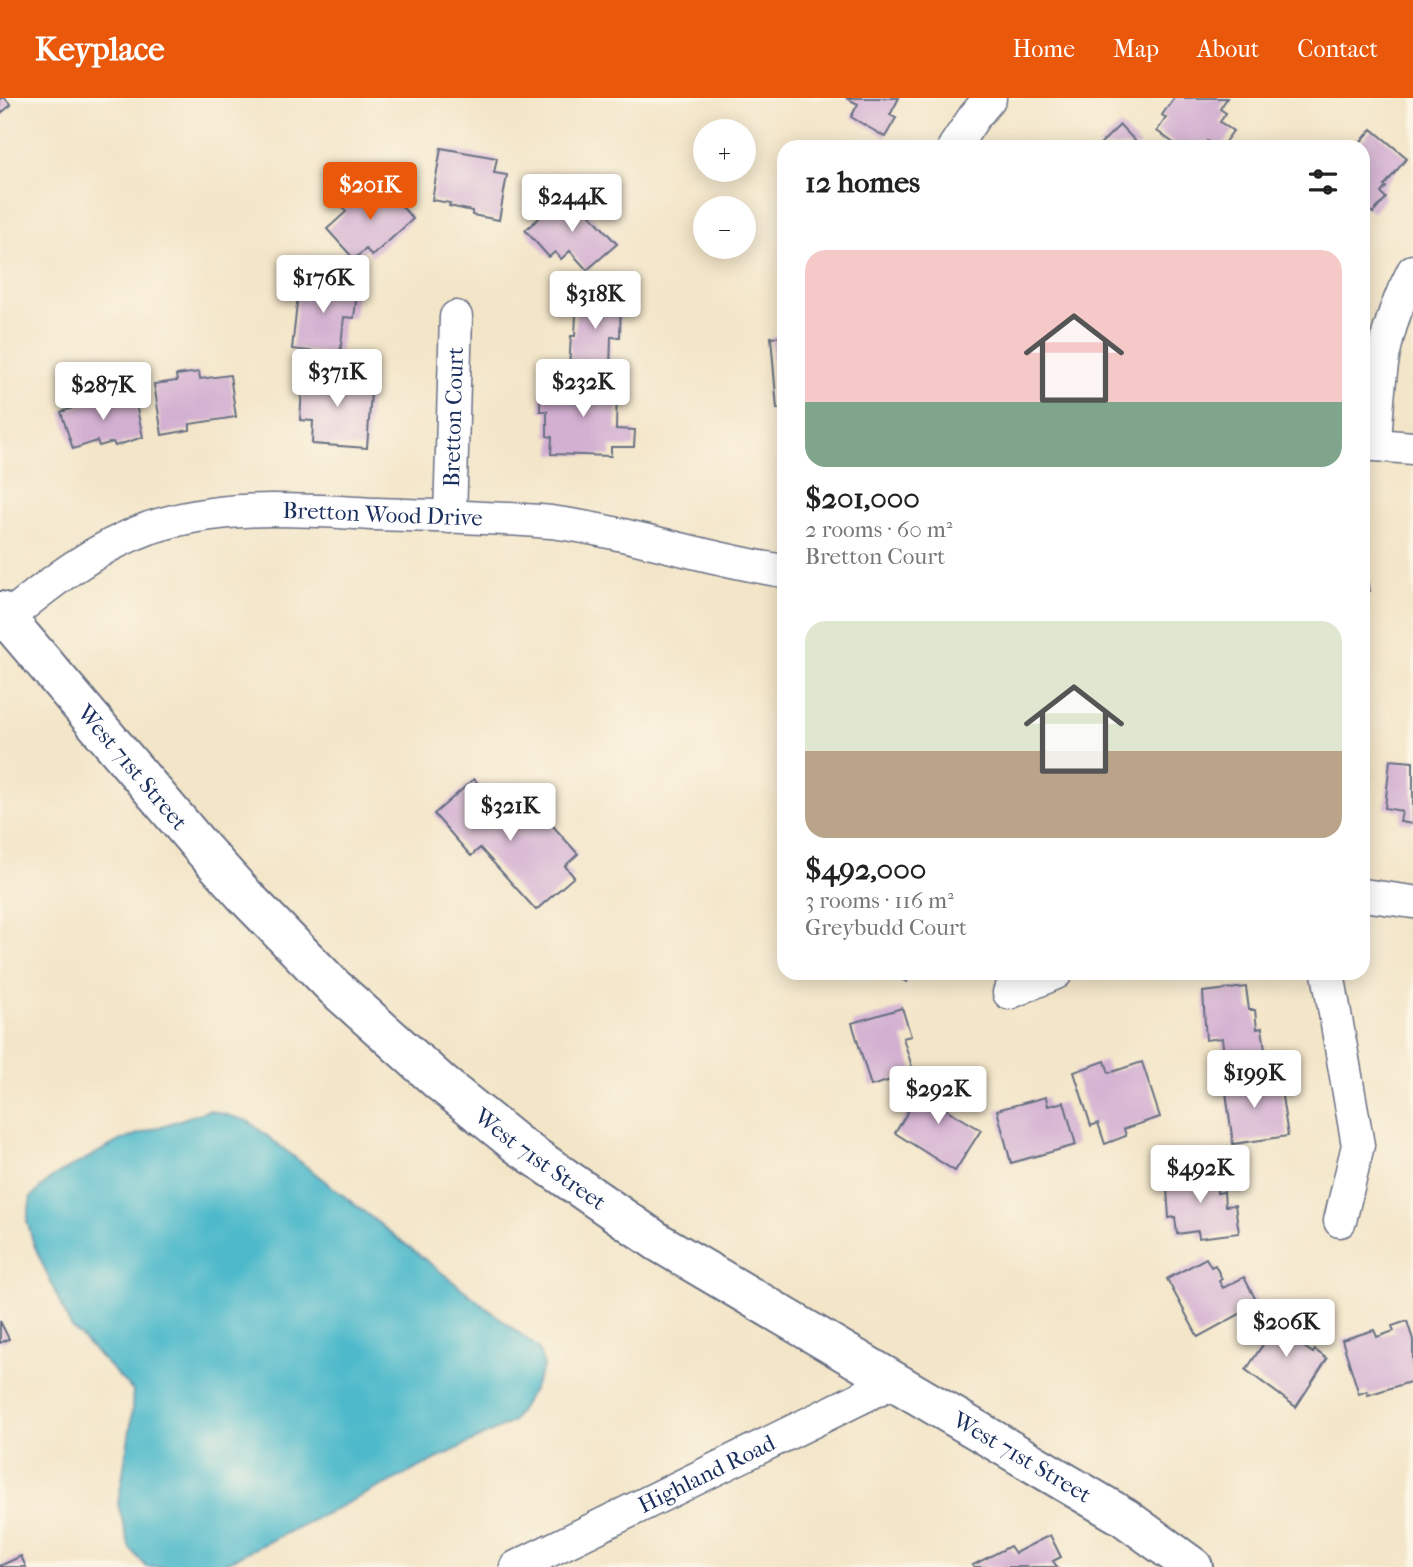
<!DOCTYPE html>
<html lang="en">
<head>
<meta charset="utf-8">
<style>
  :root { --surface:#fff; --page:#f2f2f2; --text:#222; --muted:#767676; --accent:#ea580c }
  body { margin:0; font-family:"IM FELL French Canon",serif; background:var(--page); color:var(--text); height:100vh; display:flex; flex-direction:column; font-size:26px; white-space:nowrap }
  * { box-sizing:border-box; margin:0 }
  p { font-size:23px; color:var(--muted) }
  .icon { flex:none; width:38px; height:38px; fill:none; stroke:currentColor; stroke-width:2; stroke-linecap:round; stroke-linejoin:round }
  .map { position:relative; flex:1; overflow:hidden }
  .panel { position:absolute; left:777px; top:42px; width:593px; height:840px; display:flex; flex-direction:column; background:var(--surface); border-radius:21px; box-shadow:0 4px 18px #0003 }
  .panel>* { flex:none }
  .tools { position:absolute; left:693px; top:21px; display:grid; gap:14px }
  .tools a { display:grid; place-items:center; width:63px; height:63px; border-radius:50%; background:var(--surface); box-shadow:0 4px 18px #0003; font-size:35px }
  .price { position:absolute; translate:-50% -60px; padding:0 16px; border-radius:7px; background:#fff; color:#222; font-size:23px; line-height:46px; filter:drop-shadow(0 2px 4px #0008) }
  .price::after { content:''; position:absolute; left:50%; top:42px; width:21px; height:16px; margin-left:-10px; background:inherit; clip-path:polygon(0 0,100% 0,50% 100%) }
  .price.active { background:var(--accent); color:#fff }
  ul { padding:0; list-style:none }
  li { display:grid; align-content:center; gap:14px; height:371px; padding:0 28px }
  li span { display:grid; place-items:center; height:217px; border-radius:21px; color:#555 }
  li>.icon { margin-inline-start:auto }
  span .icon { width:126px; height:126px; fill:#fffc; stroke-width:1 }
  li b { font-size:30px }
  h2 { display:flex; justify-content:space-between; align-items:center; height:84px; padding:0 28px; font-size:30px }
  header { display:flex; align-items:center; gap:42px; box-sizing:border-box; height:98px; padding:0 35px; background:var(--accent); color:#fff }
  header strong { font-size:33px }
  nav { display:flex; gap:38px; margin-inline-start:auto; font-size:24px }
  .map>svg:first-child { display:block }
</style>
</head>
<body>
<header>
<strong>Keyplace</strong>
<nav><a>Home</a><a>Map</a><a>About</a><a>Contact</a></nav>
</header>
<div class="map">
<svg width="1413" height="1469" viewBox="0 0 1413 1469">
  <rect width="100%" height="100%" fill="#fcf5e5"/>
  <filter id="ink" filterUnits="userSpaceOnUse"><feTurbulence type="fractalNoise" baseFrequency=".0143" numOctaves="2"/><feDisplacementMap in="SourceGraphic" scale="14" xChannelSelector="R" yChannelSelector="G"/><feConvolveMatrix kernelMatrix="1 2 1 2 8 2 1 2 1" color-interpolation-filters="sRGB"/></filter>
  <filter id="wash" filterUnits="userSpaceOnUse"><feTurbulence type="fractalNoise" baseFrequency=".00686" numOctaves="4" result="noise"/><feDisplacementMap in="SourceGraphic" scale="28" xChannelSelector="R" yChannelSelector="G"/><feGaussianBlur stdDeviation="1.57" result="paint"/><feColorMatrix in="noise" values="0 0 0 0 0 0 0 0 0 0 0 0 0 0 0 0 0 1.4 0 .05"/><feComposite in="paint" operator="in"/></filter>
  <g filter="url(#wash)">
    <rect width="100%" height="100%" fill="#f3e5c8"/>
    <!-- water -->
    <path fill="#4db9ca" stroke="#347494" stroke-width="2" d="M209,1012L248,1023L538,1250L544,1268L533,1292L512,1324L217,1469H147L130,1451L118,1406L131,1326L133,1293L71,1229L34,1147L27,1123L31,1099L51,1080L121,1042Z"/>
    <g id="blocks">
      <!-- building -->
      <path fill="#d3b0d2" d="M0,0H5L11,7L0,16Z
        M846,0H899L890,17L896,20L885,39L851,19L858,6Z
        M1174,0H1227L1220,11L1226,15L1220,24L1233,33L1221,49H1215L1207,43L1203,49H1179L1157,33L1166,20L1162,17Z
        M1120,27L1141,49H1097Z
        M1372,31L1407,60L1384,88L1386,89L1381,95L1386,100L1373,115L1363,107V49H1356Z
        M441,50L497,60L494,75L507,77L499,122L472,117V113L449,108L450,105L432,102Z
        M381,85L413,121L372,158L366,151L354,161L327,131L346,114L342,109L360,94L365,100Z
        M573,98L617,146L587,172L570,153L561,161L555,154L549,159L525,132L550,111L553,115Z
        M300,179L358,186L354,220L344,219L340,257L292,251Z
        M577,196L621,197L620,239H611L610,271L569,270L571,238H575Z
        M784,238V310L777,311L771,239Z
        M199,274L200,281L230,277L236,319L190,326V332L162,337L154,286L177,283L176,277Z
        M303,275L372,280L367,350L312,346L313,323L300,322Z
        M541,284L617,286L616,331L635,332L634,349H611V358L551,356L552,339L547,338V313H540Z
        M117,295L120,306L135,302L143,339L115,348L113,344L99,348L97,343L73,351L61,314Z
        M1364,468L1370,493L1363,494V469Z
        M1363,661L1370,662L1366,707H1363Z
        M1390,662L1413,664V726L1400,724L1402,713L1385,710Z
        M474,681L511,723L519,716L531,730L544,718L578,756L565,768L574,779L536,812L480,750L471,758L434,716Z
        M887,875H911L907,884Z
        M1246,889L1249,912H1255L1257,931L1262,930L1265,952L1224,957L1222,940L1206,942L1203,894Z
        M902,910L911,938L903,940L914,975L871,988L852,925Z
        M1105,963L1109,975L1142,964L1160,1019L1124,1031L1126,1038L1105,1046L1098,1025L1091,1028L1074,974Z
        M1260,974L1262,995L1281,992L1288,1038L1233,1046L1224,979Z
        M930,977L955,992L944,1010L981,1032L955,1073L895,1035Z
        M1046,999L1048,1008L1064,1004L1076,1047L1011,1065L997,1012Z
        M1214,1070L1217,1095L1224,1094L1225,1108L1235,1107L1239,1135L1199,1140L1198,1133L1177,1136L1175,1119L1169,1120L1166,1077Z
        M1206,1160L1211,1169L1215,1167L1222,1181L1219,1183L1223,1190L1244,1179L1258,1206L1198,1239L1167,1181Z
        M1279,1208L1303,1225L1296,1236L1307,1243L1304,1249L1313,1255L1315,1252L1327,1261L1296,1309L1246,1272L1268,1239L1261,1234Z
        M0,1223L9,1241L0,1245Z
        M1407,1223L1413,1242V1283L1368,1297L1367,1293L1359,1296L1342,1242L1374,1232L1377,1239L1394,1233L1392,1228Z
        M1050,1437L1061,1459L1053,1463L1057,1469H975L973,1467L1010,1448L1015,1455Z
        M21,1458L26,1469H0V1468Z"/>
    </g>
  </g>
  <g filter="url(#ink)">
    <use href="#blocks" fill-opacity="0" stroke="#676f83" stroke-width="2"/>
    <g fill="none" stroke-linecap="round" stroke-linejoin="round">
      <defs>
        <g id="street">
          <path d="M954,49L974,19L990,0"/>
          <path d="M1363,346L1413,350"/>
          <path d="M1375,346C1379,278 1381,235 1413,173"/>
          <path id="s1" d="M450,419L456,219"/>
          <path id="s2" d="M6,521C51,484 94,450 149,430C223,405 299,412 376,416C434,418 493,419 551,424C630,434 705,461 784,473"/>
          <path d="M1363,797L1413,804"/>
          <path d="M1328,875L1358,1047L1340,1123"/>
          <path d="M1009,895L1056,875"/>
          <path id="s3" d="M516,1469L895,1283"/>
        </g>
        <g id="secondary">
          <path id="s4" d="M0,513L198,746L246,799L335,890L441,985L518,1047L658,1144L1124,1419L1193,1469"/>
        </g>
      </defs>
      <!-- street casing -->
      <use href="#street" stroke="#676f83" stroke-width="35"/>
      <!-- secondary casing -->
      <use href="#secondary" stroke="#676f83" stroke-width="42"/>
      <!-- street -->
      <use href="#street" stroke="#fff" stroke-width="32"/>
      <!-- secondary -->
      <use href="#secondary" stroke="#fff" stroke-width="38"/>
    </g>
  </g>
  <g text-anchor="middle" stroke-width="5" stroke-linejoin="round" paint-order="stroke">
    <!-- street labels -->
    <g font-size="23" fill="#1b2f5e" stroke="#fcf5e5">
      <text dy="8" stroke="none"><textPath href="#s1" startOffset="100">Bretton Court</textPath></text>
      <text dy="8" stroke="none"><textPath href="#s2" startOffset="406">Bretton Wood Drive</textPath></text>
      <text dy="8" stroke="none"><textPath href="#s4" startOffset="205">West 71st Street</textPath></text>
      <text dy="8" stroke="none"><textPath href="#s4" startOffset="772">West 71st Street</textPath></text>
      <text dy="8" stroke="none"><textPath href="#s4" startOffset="1339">West 71st Street</textPath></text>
      <text dy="8" stroke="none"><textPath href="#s3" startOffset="212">Highland Road</textPath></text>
    </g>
  </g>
</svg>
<div class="tools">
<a>+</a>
<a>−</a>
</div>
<b class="price active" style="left:370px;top:124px">$201K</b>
<b class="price" style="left:572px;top:136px">$244K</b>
<b class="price" style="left:323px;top:217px">$176K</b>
<b class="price" style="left:595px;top:233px">$318K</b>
<b class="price" style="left:337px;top:311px">$371K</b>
<b class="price" style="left:583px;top:321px">$232K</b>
<b class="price" style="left:103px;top:324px">$287K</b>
<b class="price" style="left:510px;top:745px">$321K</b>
<b class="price" style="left:1254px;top:1012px">$199K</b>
<b class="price" style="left:938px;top:1028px">$292K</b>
<b class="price" style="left:1200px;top:1107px">$492K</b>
<b class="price" style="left:1286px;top:1261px">$206K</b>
<section class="panel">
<h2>12 homes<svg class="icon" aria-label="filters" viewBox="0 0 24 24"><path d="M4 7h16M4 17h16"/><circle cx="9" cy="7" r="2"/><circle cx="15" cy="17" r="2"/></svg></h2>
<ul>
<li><span style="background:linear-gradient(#f6c9c9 70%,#7fa58c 0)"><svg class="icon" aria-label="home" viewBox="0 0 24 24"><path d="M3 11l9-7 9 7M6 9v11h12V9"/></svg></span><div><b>$201,000</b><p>2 rooms · 60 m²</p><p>Bretton Court</p></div></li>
<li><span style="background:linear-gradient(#dfe7d0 60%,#b9a48a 0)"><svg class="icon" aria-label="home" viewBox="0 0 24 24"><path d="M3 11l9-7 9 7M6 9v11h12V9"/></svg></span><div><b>$492,000</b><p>3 rooms · 116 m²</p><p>Greybudd Court</p></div></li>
</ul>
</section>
</div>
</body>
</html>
